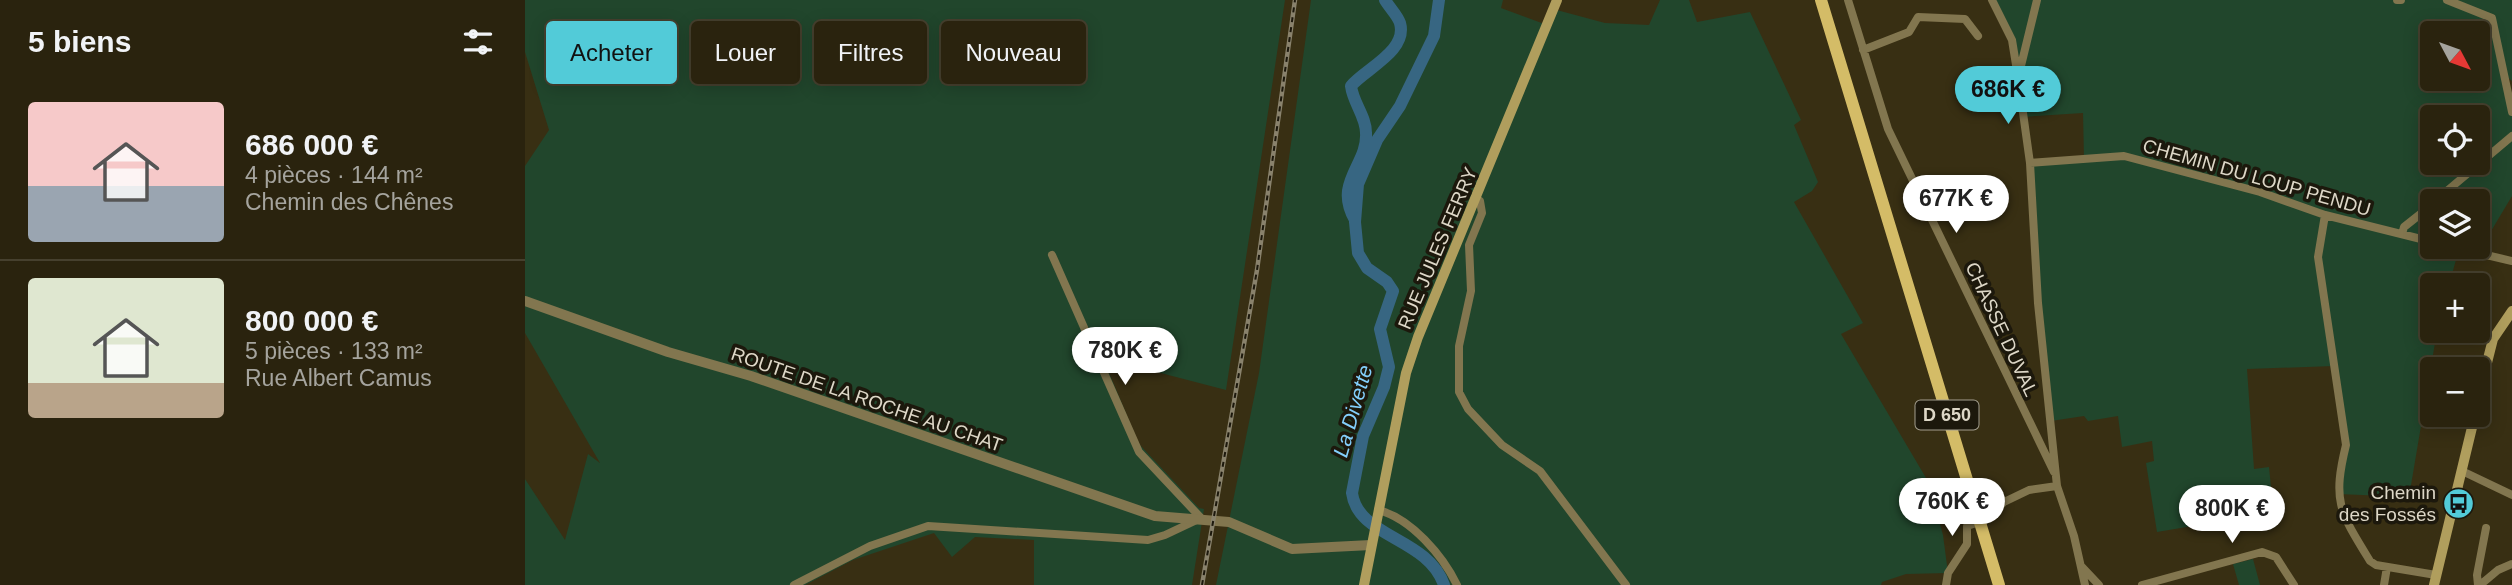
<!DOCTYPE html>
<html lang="fr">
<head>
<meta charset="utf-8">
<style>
  :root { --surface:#2a230e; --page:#362f1c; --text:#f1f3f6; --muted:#a5a49e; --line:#46402e; --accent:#52cbd8 }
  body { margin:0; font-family:Helvetica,sans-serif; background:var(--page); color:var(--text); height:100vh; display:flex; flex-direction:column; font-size:26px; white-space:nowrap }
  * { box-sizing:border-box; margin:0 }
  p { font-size:23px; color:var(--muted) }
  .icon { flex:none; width:38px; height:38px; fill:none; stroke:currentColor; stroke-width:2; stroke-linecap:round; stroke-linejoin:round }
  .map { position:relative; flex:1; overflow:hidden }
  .sheet { display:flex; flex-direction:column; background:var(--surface); width:525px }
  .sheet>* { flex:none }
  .hud { position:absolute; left:21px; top:21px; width:665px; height:63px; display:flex; gap:14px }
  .needle { width:46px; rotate:131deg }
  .buttons { position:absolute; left:1895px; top:21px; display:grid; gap:14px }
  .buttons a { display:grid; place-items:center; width:70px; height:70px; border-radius:7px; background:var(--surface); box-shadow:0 4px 18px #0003,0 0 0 2px var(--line); font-size:35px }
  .price { position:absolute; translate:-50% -60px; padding:0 16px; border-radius:24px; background:#fff; color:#222; font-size:23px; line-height:46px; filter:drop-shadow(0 2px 4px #0008) }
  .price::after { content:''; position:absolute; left:50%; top:42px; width:21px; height:16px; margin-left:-10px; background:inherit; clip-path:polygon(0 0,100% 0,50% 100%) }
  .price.selected { background:var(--accent); color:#111 }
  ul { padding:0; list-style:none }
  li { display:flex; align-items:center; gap:21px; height:175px; padding:0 28px }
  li+li { border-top:2px solid var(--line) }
  li span { display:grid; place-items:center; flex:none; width:196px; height:140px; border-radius:7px; color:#555 }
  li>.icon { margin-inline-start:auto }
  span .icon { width:84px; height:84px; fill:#fffc; stroke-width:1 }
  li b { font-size:30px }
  h2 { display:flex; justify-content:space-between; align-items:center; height:84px; padding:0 28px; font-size:30px }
  .chip { padding:0 24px; border-radius:7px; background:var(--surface); box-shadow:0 4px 18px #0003,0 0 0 2px var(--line); font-size:24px; line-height:63px }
  .chip.selected { background:var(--accent); color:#111 }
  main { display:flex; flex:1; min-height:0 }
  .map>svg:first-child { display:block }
</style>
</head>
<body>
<main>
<section class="sheet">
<h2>5 biens<svg class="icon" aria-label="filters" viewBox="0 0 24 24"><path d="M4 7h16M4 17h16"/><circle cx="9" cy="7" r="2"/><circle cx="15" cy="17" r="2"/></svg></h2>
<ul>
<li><span style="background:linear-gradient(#f6c9c9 60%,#9aa5b1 0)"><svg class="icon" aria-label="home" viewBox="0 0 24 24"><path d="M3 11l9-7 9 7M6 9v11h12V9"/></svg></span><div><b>686 000 €</b><p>4 pièces · 144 m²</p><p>Chemin des Chênes</p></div></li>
<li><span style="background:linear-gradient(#dfe7d0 75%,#b9a48a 0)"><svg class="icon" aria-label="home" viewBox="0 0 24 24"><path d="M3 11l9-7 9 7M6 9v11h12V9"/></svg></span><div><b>800 000 €</b><p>5 pièces · 133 m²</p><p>Rue Albert Camus</p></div></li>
</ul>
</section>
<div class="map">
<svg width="1987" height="585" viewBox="0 0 1987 585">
  <rect width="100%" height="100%" fill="#382f13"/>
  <!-- green -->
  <path fill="#21462c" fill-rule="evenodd" d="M0,0H760L701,390L605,365L582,368L614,444L674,508L679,509L667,585H509V540L450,537L427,557L409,533L328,560L280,585H0V479L40,540L63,454L75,463L0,333V166L24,130L0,52Z
    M786,0H978L976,8L1022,25L1028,9L1080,23L1124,25L1135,0H1164L1172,22L1225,12L1276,120L1269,125L1293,182L1287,191L1269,202L1338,323L1316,334L1404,483L1418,535L1423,573L1381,574L1357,582L1356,585H691L734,373Z
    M1467,0H1987V81L1980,75L1987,112V196L1953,253L1934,249L1924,285H1908V331H1912L1884,497L1813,494L1821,445L1809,366L1722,369L1729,469L1744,467L1746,487L1722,491L1727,516L1632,532L1621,463L1629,461L1627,441L1597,447L1593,416L1563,421L1559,416L1526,421L1505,163L1559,158L1558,113L1497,117L1487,40ZM1908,33H1953V79H1908ZM1908,117H1953V163H1908ZM1908,201H1953V247H1908Z
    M1728,559L1735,585H1714L1708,564Z"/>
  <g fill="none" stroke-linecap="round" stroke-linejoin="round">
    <!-- river -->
    <path stroke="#376682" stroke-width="12" d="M914,0L909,36L875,106L852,140L833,184L830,222L833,253L842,268L862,282L868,291L855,329L864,367L859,387L838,436L827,493C833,538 903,537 919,585
      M830,220C808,182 843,165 841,133C841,116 828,103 826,86C840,69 883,51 875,23C873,16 864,7 860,0"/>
    <!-- minor -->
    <path stroke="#82764f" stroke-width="8" d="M1323,0L1363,129L1529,472
      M1467,0L1487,40L1493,77L1505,163L1513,303L1532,486L1549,536L1560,585
      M1872,0H1876
      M1922,0L1967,18L1987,112
      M1338,50L1384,32L1393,17L1440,19L1453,36
      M1494,74L1512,0
      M1505,163L1599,156L1735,192L1800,215L1908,242
      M951,198L955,201L957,213L944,245L946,291L934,346V392L943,409L977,445L1015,471L1101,585
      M1910,201L1987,136
      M1800,215L1793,257L1821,445C1807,502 1815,512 1845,561L1851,565L1911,575
      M1877,234L1879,227L1908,204
      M1927,247L1987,261
      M1937,471L1987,495
      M853,510C886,518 918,556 932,585
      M1557,567L1574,585
      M269,585L345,546L403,526L623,540L640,535L676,518L614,452L527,255
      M1421,585L1423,573L1442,544V526L1461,520L1479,502L1504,490L1532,486
      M1617,585L1737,552L1751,557L1769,585
      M1859,585L1862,567
      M1953,585L1952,575L1961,528
      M1955,585L1973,570L1987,564"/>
    <!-- tertiary -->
    <path stroke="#82764f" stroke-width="10" d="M0,301L143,352L226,376L630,516L704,522L767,549L846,545"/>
    <!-- secondary -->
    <path stroke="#b09e5d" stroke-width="10" d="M1953,398L1968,339L1987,311
      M839,585L881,373L893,337L1032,0
      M1909,585L1950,415"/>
    <!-- primary -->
    <path stroke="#d4bc67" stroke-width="12" d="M1296,0L1474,585"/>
    <defs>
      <path id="rail" d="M677,585L732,270L770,0"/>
    </defs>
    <!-- rail casing -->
    <use href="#rail" stroke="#89826c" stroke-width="4.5"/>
    <!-- rail -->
    <use href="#rail" stroke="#1c180c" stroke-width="2" stroke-dasharray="5" stroke-linecap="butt"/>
  </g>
  <!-- icons -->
  <defs>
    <symbol id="bus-disc" viewBox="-11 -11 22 22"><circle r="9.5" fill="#52cbd8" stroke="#1c180c"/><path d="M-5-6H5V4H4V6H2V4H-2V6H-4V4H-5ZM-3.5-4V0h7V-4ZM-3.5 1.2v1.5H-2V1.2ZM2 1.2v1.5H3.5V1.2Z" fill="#111"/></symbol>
  </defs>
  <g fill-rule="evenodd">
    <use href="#bus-disc" x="1916" y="486" width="35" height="35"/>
  </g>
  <g text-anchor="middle" stroke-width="7" stroke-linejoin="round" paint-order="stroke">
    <!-- shield labels -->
    <rect fill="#1c180c" stroke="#a39e8f" stroke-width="2" x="1390.5" y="400.5" width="63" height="29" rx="5"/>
    <g font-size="18" font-weight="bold" fill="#ddd7c7">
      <text x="1422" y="421">D 650</text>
    </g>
    <!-- street labels -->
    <g font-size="19" fill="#ddd7c7" stroke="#1c180c">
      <text transform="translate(1732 177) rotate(16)" y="7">CHEMIN DU LOUP PENDU</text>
      <text transform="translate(912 248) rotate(-67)" y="7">RUE JULES FERRY</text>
      <text transform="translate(1477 329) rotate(65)" y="7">CHASSE DUVAL</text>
      <text transform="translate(342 399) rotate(19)" y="7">ROUTE DE LA ROCHE AU CHAT</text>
    </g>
    <!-- poi labels -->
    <g font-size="19" fill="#ddd7c7" stroke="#1c180c" text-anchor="end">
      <text x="1911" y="499">Chemin<tspan x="1911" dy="22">des Fossés</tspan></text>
    </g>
    <!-- water labels -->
    <g font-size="21" font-style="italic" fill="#83cefb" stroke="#1c180c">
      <text transform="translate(828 411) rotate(-74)" y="7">La Divette</text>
    </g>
  </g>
</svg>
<div class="buttons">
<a><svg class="needle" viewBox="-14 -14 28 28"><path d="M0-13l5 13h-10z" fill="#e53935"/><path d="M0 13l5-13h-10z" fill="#a5a49e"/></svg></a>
<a><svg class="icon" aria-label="locate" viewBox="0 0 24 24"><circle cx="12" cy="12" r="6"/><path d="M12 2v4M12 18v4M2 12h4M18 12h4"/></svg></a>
<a><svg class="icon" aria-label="layers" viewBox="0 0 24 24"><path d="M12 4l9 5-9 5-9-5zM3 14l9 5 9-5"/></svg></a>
<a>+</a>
<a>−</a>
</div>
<b class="price selected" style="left:1483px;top:126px">686K €</b>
<b class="price" style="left:1431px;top:235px">677K €</b>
<b class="price" style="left:600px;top:387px">780K €</b>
<b class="price" style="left:1427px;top:538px">760K €</b>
<b class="price" style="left:1707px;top:545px">800K €</b>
<div class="hud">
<a class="chip selected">Acheter</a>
<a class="chip">Louer</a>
<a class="chip">Filtres</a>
<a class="chip">Nouveau</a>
</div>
</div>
</main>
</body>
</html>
